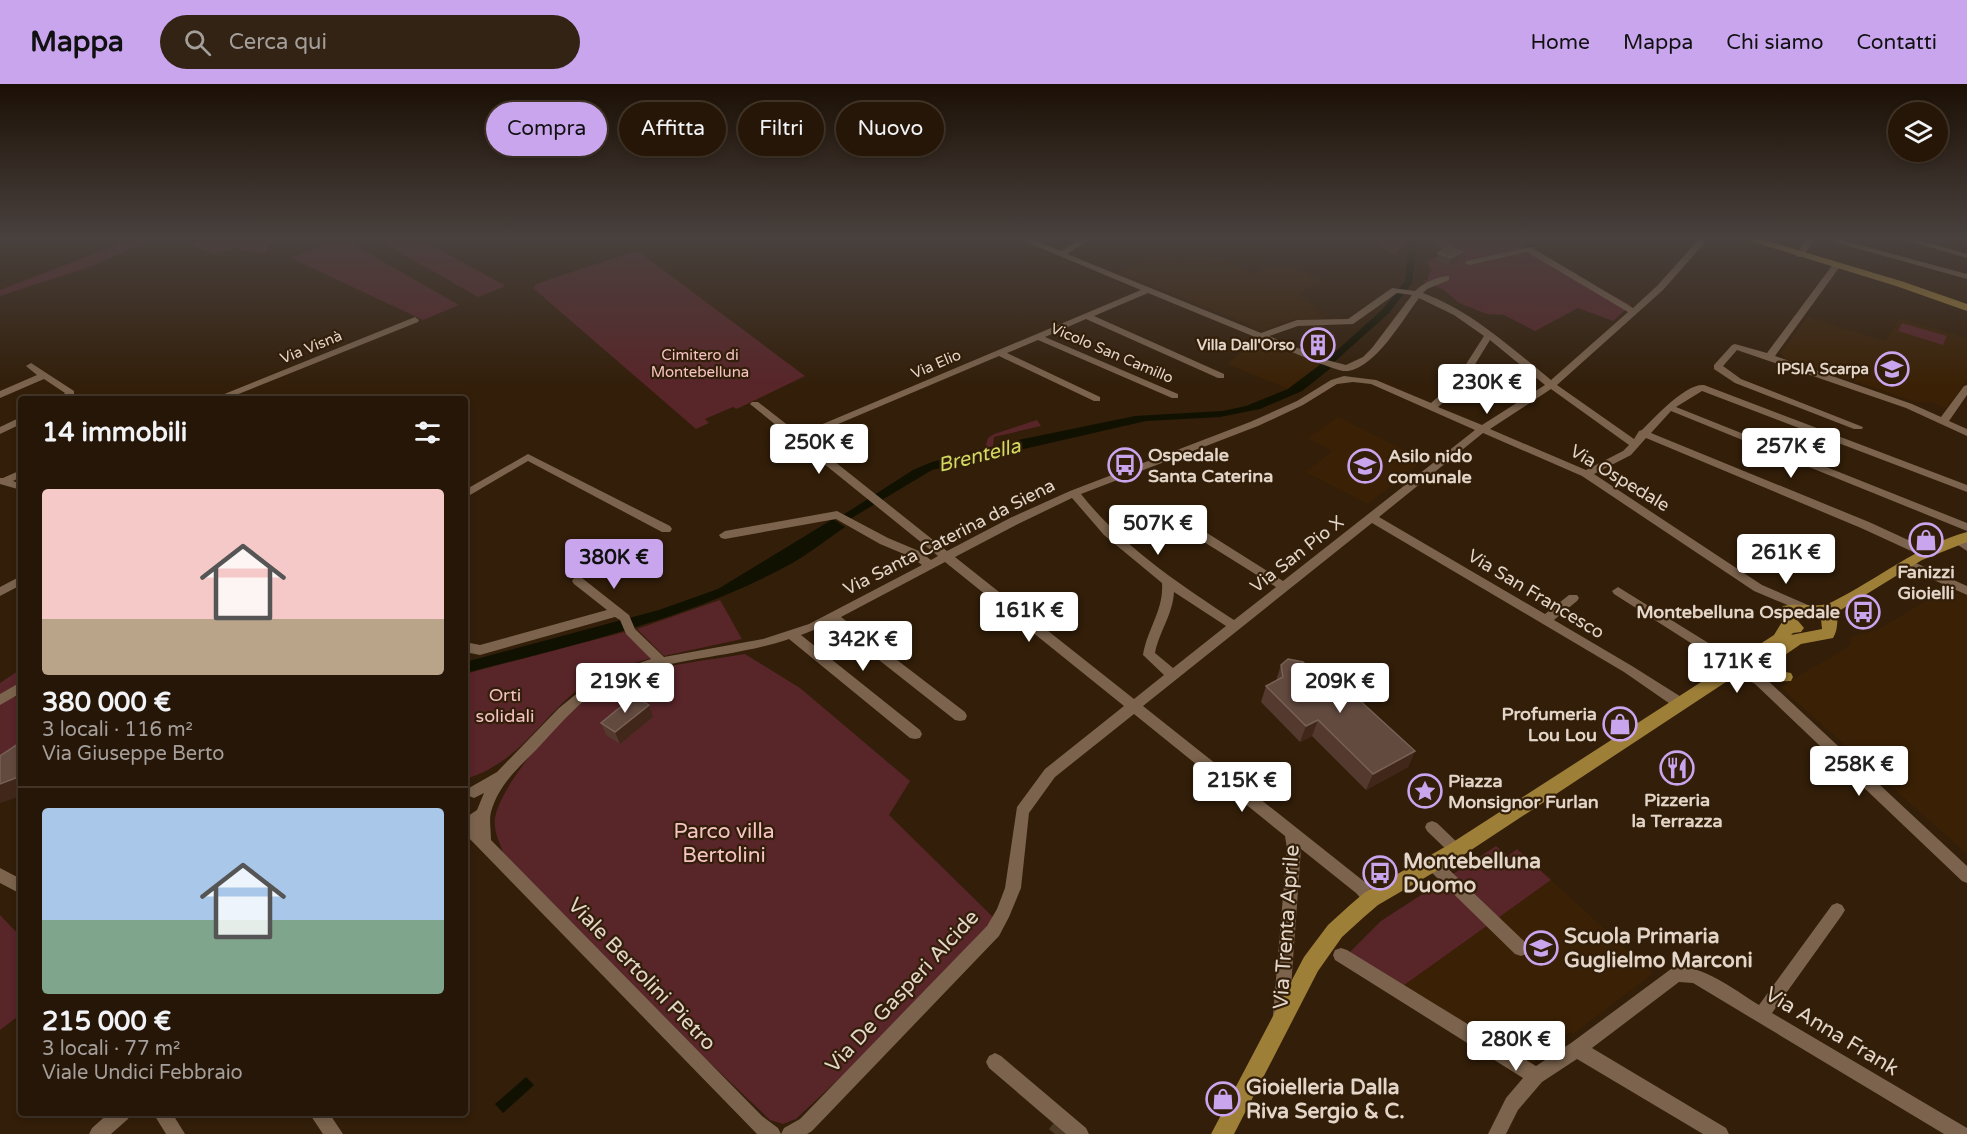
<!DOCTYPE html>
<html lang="it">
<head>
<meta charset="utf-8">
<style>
  :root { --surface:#261607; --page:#322315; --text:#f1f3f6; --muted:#a49f9b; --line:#423528; --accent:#c9a5ee }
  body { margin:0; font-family:"Varela Round",sans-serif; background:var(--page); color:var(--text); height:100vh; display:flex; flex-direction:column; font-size:22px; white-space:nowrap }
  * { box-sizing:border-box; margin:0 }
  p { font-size:20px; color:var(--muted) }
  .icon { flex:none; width:33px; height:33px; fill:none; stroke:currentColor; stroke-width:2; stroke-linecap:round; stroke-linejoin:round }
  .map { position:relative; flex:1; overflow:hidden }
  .details { position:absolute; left:18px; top:312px; width:450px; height:720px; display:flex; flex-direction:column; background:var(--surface); border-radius:6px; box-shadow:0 3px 9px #0003,0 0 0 2px var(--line) }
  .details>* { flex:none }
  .top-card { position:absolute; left:486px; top:18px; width:570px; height:54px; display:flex; gap:12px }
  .buttons { position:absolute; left:1888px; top:18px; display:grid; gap:12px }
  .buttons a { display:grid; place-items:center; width:60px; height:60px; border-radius:50%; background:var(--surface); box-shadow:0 3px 9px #0003,0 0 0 2px var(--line); font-size:30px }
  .price { position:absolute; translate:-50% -51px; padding:0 14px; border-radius:6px; background:#fff; color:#222; font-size:20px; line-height:39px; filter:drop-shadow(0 2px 3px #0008) }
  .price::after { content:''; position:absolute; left:50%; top:36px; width:18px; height:14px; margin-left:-9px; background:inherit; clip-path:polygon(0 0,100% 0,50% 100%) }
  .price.selected { background:var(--accent); color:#111 }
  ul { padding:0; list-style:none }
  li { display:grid; align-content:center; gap:12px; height:318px; padding:0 24px }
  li+li { border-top:2px solid var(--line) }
  li span { display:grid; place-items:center; height:186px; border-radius:6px; color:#555 }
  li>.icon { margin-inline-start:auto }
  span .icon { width:108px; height:108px; fill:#fffc; stroke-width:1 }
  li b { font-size:26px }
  h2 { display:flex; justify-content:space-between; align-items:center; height:72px; padding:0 24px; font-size:26px }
  .tag { padding:0 21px; border-radius:27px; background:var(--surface); box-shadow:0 3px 9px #0003,0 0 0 2px var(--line); font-size:21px; line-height:54px }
  .tag.selected { background:var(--accent); color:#111 }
  header { display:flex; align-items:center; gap:36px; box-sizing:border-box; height:84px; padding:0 30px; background:var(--accent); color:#111 }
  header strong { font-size:28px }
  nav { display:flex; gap:33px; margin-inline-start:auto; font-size:21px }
  .search { width:420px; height:54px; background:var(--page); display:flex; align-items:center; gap:15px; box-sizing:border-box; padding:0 21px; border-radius:33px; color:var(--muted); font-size:22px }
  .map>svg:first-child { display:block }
</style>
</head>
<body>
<header>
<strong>Mappa</strong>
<div class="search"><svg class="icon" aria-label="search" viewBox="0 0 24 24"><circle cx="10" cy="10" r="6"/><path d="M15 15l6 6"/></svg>Cerca qui</div>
<nav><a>Home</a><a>Mappa</a><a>Chi siamo</a><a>Contatti</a></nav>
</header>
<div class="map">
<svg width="1967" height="1050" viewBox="0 0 1967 1050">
  <rect width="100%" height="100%" fill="#321e09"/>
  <!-- built -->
  <path fill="#3a2105" d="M1151,172H1163L1175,177L1222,174L1251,190L1278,178L1320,196L1299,210L1314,222L1323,235H1295L1262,246L1121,189Z
    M1808,233L1885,257L1900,234L1967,254V296L1947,324L1930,318H1917L1785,274L1780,269Z
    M1259,254L1321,280L1288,305L1227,280Z
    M1338,333L1424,376L1368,420L1306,388L1333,367L1308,354Z
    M1952,507L1967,512V770L1780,603L1843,566L1851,560V553L1879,545L1941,508Z
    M1551,796L1653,889L1573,950L1570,948L1558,956L1560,959L1530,981L1400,904Z"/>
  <!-- green -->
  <path fill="#582529" d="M133,155H155L89,183L0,212V206Z
    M176,155H277L278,156L269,161L265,170L233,164L214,170Z
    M335,155H343L459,221L423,236L291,174Z
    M377,155H420L506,202L478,213Z
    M1365,155H1408L1395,171Z
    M1435,155H1527L1522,164L1631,221L1613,237L1578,224L1535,247L1504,231L1487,230L1459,219L1443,205L1423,198L1427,196L1431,185L1426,177L1443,169L1434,159Z
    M632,168H639L805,292L741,323L736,325L733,323L705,335L709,339L696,345L533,204L536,200Z
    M1902,239L1947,252L1943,261L1898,247Z
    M1037,336L1041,342L994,353L993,363L985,364L988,354L994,350Z
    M720,516L742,555L664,572L637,545Z
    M624,548L652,574C622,582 593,592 569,613C534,645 513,681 465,695V590Z
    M745,570L800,604L910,697L889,731L994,834L984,849L844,990L796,1035L783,1040L770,1036L602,876L503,768C498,755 492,743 496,729C510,685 576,613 619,596C658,581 704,577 745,570Z
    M21,585V602L9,609L21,617V681L0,695V599Z
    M1496,762L1508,772L1517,765L1551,796L1400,904L1347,871L1381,837Z
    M0,831L21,853V930L0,946Z"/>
  <!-- water -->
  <path fill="#101100" d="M1321,280L1331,284L1302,307L1260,325L1220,333L1146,337L932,386L850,435L843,431L913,386L932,378L1014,357L1135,332L1223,327L1246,322L1288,305Z
    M833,435L845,443C826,456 806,472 785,483C685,536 573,561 465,589V578L659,526L718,505Z
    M526,993L534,1001L503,1029L495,1020Z"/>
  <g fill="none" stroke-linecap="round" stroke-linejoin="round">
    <!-- canal -->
    <path fill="#101100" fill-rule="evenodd" d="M1412,155H1420L1417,159L1412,199L1389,229L1323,288H1317V284L1383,225L1405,197L1409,159Z"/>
    <!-- minor-tunnel -->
    <path stroke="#4d3a26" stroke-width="16" stroke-dasharray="16 8" stroke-linecap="butt" d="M1055,1050L1060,1044"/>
    <!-- minor -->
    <path fill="#7b634d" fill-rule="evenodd" d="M1019,155H1031L1061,167L1081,155H1091L1067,170L1261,249L1297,236L1348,235L1392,204L1415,207C1423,199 1438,192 1449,192V196L1427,205L1423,209C1473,228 1510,263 1551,296L1628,228L1527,168L1469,181L1465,179L1466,177L1531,163L1633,224L1657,202L1699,155H1708L1663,206L1557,301L1634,355L1639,347L1642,346C1655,333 1686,299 1704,301L1967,401V408L1702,307L1676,323L1967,439V447L1671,327L1651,349L1869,438L1930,466L1932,469L1926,473L1922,472L1861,444L1646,354L1631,371L1594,390L1762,501L1808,521L1810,524L1804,528L1754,507L1582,392L1483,349L1379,433L1545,530L1569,511H1577L1579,514L1577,517L1554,536L1632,582L1686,616L1688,620L1686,624H1676L1624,588L1372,439L1143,622L1366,799L1379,815L1376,820L1371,822L1366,820L1356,809L1301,765L1289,931L1287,937L1281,939L1275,937L1273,931L1287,765L1285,752L1134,630L1055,693L1029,729L1021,804L1009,833L999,852L812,1047L807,1050H781L784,1044L800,1035L987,842L997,825L1005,804L1017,723L1045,685L1124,622L945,478L841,533L965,628L967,632L965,636L960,637L955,636L832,539L801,551L920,646L922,650L920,654L915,655L910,654L789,555C733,574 670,573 615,597C584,610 559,642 536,666C517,685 498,702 491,728C489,736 491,747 491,756L762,1032L778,1044L781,1050H757L465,750V734L477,726L484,709L474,714L469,712L467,708L469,704L497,688L559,624L580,607L604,591L651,575L626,550L620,536L615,533L480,571L465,568V558L480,561L607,526L574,500L572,497L574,494H582L629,531L635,545L664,573L763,555L809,540L922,481L911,473L880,460L836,435L725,455L721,454L719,451L725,447L837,427L888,454L919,467L931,476L938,472L750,320L752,318H758L799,350L1141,206ZM1148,209L1321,280C1329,282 1340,288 1348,287C1376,283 1403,235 1419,214L1454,231L1484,252L1454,299L1431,319L1376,296L1344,292L1331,296L1297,317L1250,338L1070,407L1010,434L947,467L805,354L999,272L1094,317H1100V313L1007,269L1038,256L1172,314H1178V310L1045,253L1086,235L1218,294H1224V290L1094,232ZM1397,209L1412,211L1372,264L1363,273L1346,281L1327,276L1269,252L1298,242L1353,240ZM1490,256L1545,301L1482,341L1438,323L1461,303ZM1353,298L1371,300L1475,346L1283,497L1196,442H1188L1186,445L1188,448L1276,503L1234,536C1178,499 1123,463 1081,410L1258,342L1303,321L1337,300ZM1551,305L1629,361L1623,367L1586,386L1490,345ZM1072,414L1104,451L1162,499C1164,526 1147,545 1143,571L1164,591L1134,615L955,473L1018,440ZM1174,508L1226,542L1173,584L1155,569C1159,548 1173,530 1174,508Z
      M1806,155H1814L1803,173H1797L1796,171Z
      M1823,155H1837L1967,190V195Z
      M1901,155H1915L1967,170V174Z
      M1834,179L1841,181L1775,272L1912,320L1941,333L1964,302L1967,301V311L1949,337L1967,345V352L1906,324L1737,266L1723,282L1741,295L1863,343L1862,345H1854L1735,299L1714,285V281L1732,261L1735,260L1767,269Z
      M415,233L419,236L418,238L226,315H212Z
      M31,279L74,307V311L69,315H58L65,309L44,295L0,314V307L37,291L26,282Z
      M21,333V340L0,350V343Z
      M528,370L670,442L672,445L670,448H662L528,377L465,414V406Z
      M21,386V393L13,397L21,400V406L0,400V394H3Z
      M1958,453L1967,458V467L1952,457L1954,454Z
      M1907,475L1967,502V511L1903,482L1901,479Z
      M21,492V501L0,512V503Z
      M1618,503L1765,594L1967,782V799L1962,797L1755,600L1614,510L1612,507Z
      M21,598V609L0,621V610Z
      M1432,737L1437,739L1461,762L1463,766L1461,770L1456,772L1451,770L1427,747L1425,743L1427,739Z
      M1433,774L1438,775L1527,860L1529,865L1527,870L1521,872L1515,870L1428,785L1426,780L1428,775Z
      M0,784L21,795V810L0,799Z
      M1837,819L1842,821L1845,826L1842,831L1772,929L1967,1044V1050H1944L1693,899L1679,898L1592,964L1726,1044L1729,1050H1703L1577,975L1542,998L1518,1026L1506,1050H1488L1506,1014L1523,994L1335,876L1333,871L1335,866L1341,864L1347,866L1536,982L1571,959L1671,885C1696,875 1738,908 1759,921L1832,821Z
      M995,969L1001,972L1086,1044L1089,1050H1066L989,984L986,978L989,972Z
      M109,1029H131L128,1035L111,1050H89L92,1044Z
      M153,1029H172L185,1050H166Z
      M309,1029H329L343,1050H323Z"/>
    <!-- major -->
    <path fill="#9e7f37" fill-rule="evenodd" d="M1744,155H1761L1904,198L1967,220V227L1896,202Z
      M1967,448V458L1922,476L1839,527C1836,537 1839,544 1833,554L1801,560L1769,582L1773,586L1791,589L1793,593L1791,597L1769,598L1756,588L1735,598L1729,596L1462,772L1378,821L1364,833L1342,853L1318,887L1234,1050H1211L1304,873L1328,841L1350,821L1364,809L1450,760L1774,551L1782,538L1778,533L1783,522C1799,518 1817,525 1832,518C1878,495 1917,462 1967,448ZM1803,529L1821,535L1822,545L1791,551L1793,549L1801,548L1804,544L1794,532Z"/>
  </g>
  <!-- wall -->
  <path fill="#54392f" d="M1438,169L1460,175L1449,182L1436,176Z
    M1333,252L1331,260L1322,269L1305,263L1307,255Z
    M1281,581L1318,593L1341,597L1369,607L1364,620L1415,667L1408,683L1366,706L1312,652L1300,658L1261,618L1266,602L1276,597Z
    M653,633L620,660L606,651L601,639Z"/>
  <!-- shaded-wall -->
  <path fill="#402719" d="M1462,168L1460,175L1449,182L1451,174Z
    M1333,252L1331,260L1322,269L1323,261Z
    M1369,607L1363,624L1357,614Z
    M649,621L653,633L620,660L615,648Z
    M1318,636L1312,652L1300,658L1306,642Z
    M1415,667L1408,683L1366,706L1373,690Z
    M21,692V712L0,719V700Z"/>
  <!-- building -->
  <path fill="#634a3f" stroke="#776055" stroke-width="1.5" d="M1449,163L1462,168L1451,174L1438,169Z
    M1316,246L1333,252L1323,261L1307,255Z
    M1288,575L1303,578L1318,593L1326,589L1334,590L1341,597L1352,591L1369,607L1357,614L1415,667L1373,690L1318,636L1306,642L1266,602L1283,593L1281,581Z
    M634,612L649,621L615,648L601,639Z
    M21,658V692L0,700V672Z"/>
  <!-- sky -->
  <linearGradient id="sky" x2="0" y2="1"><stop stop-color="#1c1005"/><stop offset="0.51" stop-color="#49413e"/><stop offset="1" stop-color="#49413e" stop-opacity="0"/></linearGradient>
  <rect width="1967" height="302" fill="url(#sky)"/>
  <!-- icons -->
  <defs>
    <symbol id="building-ring" viewBox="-11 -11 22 22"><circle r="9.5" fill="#321e09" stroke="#c9a5ee" stroke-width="1.5"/><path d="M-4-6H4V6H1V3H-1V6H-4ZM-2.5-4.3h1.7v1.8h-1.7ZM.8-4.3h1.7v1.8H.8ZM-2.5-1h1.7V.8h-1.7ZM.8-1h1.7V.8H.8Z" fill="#c9a5ee"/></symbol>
    <symbol id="school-ring" viewBox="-11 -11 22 22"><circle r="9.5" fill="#321e09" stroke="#c9a5ee" stroke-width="1.5"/><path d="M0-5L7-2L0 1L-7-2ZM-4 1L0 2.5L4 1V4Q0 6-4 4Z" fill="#c9a5ee"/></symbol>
    <symbol id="bus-ring" viewBox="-11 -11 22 22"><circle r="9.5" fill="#321e09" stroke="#c9a5ee" stroke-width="1.5"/><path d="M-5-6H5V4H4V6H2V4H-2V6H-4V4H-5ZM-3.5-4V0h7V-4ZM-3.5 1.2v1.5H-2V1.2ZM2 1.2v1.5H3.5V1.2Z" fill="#c9a5ee"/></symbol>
    <symbol id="shop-ring" viewBox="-11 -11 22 22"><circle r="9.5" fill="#321e09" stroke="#c9a5ee" stroke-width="1.5"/><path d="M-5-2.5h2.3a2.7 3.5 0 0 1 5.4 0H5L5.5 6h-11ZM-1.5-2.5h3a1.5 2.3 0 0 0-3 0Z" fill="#c9a5ee"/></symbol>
    <symbol id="restaurant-ring" viewBox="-11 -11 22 22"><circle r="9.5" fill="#321e09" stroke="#c9a5ee" stroke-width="1.5"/><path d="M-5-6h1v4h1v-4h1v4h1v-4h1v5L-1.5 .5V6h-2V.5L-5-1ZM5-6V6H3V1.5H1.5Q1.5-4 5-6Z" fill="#c9a5ee"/></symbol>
    <symbol id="sight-ring" viewBox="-11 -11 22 22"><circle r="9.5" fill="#321e09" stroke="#c9a5ee" stroke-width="1.5"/><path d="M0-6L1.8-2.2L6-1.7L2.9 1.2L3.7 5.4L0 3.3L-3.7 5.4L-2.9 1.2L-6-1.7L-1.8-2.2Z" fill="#c9a5ee"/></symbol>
  </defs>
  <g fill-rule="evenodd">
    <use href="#building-ring" x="1299" y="242" width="38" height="38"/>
    <use href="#school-ring" x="1873" y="266" width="38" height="38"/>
    <use href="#bus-ring" x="1106" y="362" width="38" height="38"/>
    <use href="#school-ring" x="1346" y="363" width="38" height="38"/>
    <use href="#shop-ring" x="1907" y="437" width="38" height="38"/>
    <use href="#bus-ring" x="1844" y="509" width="38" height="38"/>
    <use href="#shop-ring" x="1601" y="621" width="38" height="38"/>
    <use href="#restaurant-ring" x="1658" y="665" width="38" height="38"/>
    <use href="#sight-ring" x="1406" y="688" width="38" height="38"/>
    <use href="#bus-ring" x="1361" y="770" width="38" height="38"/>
    <use href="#school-ring" x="1522" y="845" width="38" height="38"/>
    <use href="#shop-ring" x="1204" y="996" width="38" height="38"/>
  </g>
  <g text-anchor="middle" stroke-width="4.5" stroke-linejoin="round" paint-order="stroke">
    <!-- far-poi labels -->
    <g font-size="15" font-weight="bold" fill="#e3d6c9" stroke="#321e09" text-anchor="end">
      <text x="1295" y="266">Villa Dall'Orso</text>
      <text x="1869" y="290">IPSIA Scarpa</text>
    </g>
    <!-- far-street labels -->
    <g font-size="15" fill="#e3d6c9" stroke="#321e09">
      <text transform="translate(311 263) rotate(-22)" y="5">Via Visnà</text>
      <text transform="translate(1112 269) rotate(23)" y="5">Vicolo San Camillo</text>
      <text transform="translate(936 280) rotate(-23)" y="5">Via Elio</text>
    </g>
    <!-- far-park labels -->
    <g font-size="15" fill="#f6c3c4" stroke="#321e09">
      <text x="700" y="276">Cimitero di<tspan x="700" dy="17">Montebelluna</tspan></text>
    </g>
    <!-- poi labels -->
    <g font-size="18" font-weight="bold" fill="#e3d6c9" stroke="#321e09" text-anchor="start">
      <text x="1148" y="377">Ospedale<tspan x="1148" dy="21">Santa Caterina</tspan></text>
      <text x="1388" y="378">Asilo nido<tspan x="1388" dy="21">comunale</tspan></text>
      <text x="1926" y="494" text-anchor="middle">Fanizzi<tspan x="1926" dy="21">Gioielli</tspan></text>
      <text x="1840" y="534" text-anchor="end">Montebelluna Ospedale</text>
      <text x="1597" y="636" text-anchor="end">Profumeria<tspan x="1597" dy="21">Lou Lou</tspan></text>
      <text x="1448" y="703">Piazza<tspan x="1448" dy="21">Monsignor Furlan</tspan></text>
      <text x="1677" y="722" text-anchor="middle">Pizzeria<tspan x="1677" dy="21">la Terrazza</tspan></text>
    </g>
    <!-- street labels -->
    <g font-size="18" fill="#e3d6c9" stroke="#321e09">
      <text transform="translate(1620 394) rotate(31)" y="6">Via Ospedale</text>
      <text transform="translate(949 453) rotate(-27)" y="6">Via Santa Caterina da Siena</text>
      <text transform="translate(1297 470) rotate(-38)" y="6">Via San Pio X</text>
      <text transform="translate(1536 510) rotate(31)" y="6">Via San Francesco</text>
    </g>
    <!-- park labels -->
    <g font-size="18" fill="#f6c3c4" stroke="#321e09">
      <text x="505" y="617">Orti<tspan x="505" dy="21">solidali</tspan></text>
    </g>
    <!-- water labels -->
    <g font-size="20" font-style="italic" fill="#d2da60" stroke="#321e09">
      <text transform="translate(979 371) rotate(-14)" y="7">Brentella</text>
    </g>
    <!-- near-park labels -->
    <g font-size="21" fill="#f6c3c4" stroke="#321e09">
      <text x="724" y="754">Parco villa<tspan x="724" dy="24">Bertolini</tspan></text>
    </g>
    <!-- near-poi labels -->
    <g font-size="21" font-weight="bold" fill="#e3d6c9" stroke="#321e09" text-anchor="start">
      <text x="1403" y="784">Montebelluna<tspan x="1403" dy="24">Duomo</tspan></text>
      <text x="1564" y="859">Scuola Primaria<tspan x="1564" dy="24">Guglielmo Marconi</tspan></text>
      <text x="1246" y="1010">Gioielleria Dalla<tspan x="1246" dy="24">Riva Sergio &amp; C.</tspan></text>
    </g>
    <!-- near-street labels -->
    <g font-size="21" fill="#e3d6c9" stroke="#321e09">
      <text transform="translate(1286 843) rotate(-86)" y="7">Via Trenta Aprile</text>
      <text transform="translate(642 890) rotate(46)" y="7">Viale Bertolini Pietro</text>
      <text transform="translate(902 907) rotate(-47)" y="7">Via De Gasperi Alcide</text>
      <text transform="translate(1832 947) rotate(31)" y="7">Via Anna Frank</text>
    </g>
  </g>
</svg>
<div class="buttons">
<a><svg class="icon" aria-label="layers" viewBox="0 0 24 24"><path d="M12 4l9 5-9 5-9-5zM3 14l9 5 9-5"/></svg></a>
</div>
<b class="price" style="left:1487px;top:331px">230K €</b>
<b class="price" style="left:819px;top:391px">250K €</b>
<b class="price" style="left:1791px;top:395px">257K €</b>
<b class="price" style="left:1158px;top:472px">507K €</b>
<b class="price" style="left:1786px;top:501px">261K €</b>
<b class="price selected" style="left:614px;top:506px">380K €</b>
<b class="price" style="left:1029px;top:559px">161K €</b>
<b class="price" style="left:863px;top:588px">342K €</b>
<b class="price" style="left:1737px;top:610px">171K €</b>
<b class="price" style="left:625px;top:630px">219K €</b>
<b class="price" style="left:1340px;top:630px">209K €</b>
<b class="price" style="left:1859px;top:713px">258K €</b>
<b class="price" style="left:1242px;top:729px">215K €</b>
<b class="price" style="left:1516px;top:988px">280K €</b>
<div class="top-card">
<a class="tag selected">Compra</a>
<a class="tag">Affitta</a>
<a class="tag">Filtri</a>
<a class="tag">Nuovo</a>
</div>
<section class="details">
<h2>14 immobili<svg class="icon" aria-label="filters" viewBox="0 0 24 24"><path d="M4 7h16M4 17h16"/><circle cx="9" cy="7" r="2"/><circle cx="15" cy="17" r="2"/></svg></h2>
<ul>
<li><span style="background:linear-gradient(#f6c9c9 70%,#b9a48a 0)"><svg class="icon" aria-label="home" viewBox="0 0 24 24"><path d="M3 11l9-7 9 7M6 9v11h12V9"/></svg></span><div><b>380 000 €</b><p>3 locali · 116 m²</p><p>Via Giuseppe Berto</p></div></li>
<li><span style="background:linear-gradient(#a9c7e8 60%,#7fa58c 0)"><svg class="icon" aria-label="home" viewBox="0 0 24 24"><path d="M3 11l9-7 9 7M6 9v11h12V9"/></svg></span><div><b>215 000 €</b><p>3 locali · 77 m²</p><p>Viale Undici Febbraio</p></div></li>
</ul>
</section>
</div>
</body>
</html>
